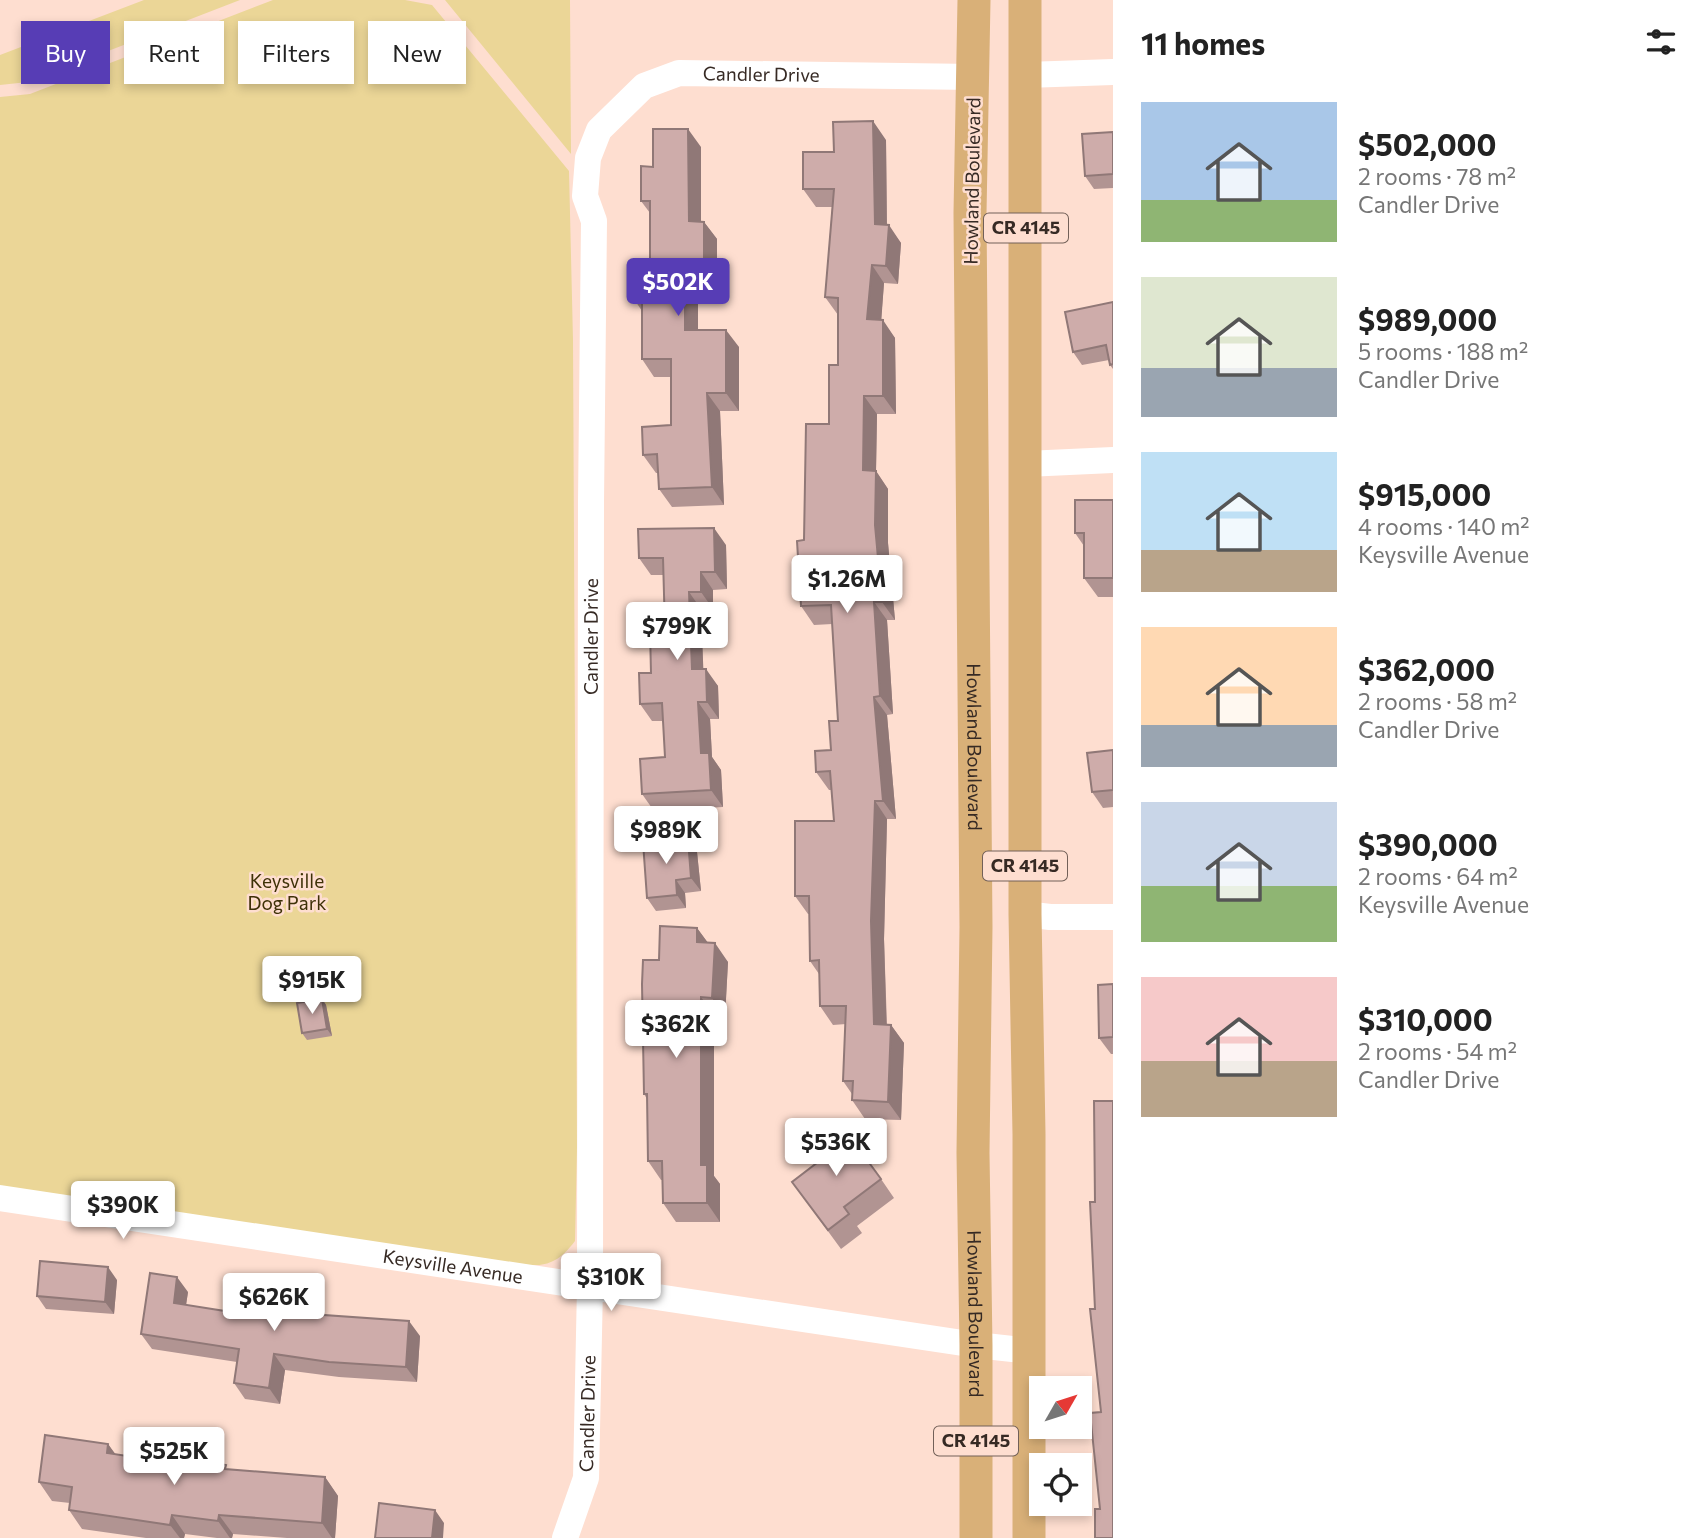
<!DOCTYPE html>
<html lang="en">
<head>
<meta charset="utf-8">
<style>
  :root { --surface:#fff; --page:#f2f2f2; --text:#222; --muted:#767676; --accent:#573db5 }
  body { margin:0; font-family:Commissioner,sans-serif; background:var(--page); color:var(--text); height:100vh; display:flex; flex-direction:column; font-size:26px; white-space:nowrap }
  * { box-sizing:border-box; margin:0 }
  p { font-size:23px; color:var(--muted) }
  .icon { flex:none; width:38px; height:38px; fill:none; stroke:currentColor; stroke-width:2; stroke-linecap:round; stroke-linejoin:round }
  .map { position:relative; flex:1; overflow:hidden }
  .drawer { display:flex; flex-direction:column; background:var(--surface); width:595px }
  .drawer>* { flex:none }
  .hud { position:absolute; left:21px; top:21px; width:665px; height:63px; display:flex; gap:14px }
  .needle { width:46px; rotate:51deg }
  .fabs { position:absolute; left:1029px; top:1376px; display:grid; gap:14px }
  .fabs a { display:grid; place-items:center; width:63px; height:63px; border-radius:0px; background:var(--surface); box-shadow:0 4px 10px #0003; font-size:35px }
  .price { position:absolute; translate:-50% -60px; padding:0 16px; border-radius:7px; background:#fff; color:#222; font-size:23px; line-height:46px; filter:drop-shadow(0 2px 4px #0008) }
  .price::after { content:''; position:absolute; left:50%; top:42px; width:21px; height:16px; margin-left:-10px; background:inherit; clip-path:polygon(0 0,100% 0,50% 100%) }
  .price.current { background:var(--accent); color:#fff }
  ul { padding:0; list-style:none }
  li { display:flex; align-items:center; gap:21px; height:175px; padding:0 28px }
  li span { display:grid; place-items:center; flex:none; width:196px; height:140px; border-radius:0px; color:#555 }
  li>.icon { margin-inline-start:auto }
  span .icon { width:84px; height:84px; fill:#fffc; stroke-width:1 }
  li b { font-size:30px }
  h2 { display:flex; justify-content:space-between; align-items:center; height:84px; padding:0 28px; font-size:30px }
  .chip { padding:0 24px; border-radius:0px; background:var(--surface); box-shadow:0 4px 10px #0003; font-size:24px; line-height:63px }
  .chip.current { background:var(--accent); color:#fff }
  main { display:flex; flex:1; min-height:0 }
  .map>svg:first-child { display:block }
</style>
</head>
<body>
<main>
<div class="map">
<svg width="1113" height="1538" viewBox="0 0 1113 1538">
  <rect width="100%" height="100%" fill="#feded0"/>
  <!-- green -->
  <path fill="#ebd697" d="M144,0H240L28,82L0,85V55Z
    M273,0H405L432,5L569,171L573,340L577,1147L575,1241C551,1273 535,1265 500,1262L0,1186V97L30,94Z
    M445,0H570L571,154Z"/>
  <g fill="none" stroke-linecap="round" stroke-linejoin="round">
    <!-- minor -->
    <g stroke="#fff" stroke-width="26">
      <path d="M1026,75L1113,72"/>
      <path d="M1026,464L1113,460"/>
      <path d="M1025,914L1050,917H1113"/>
      <path id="s1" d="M0,1198L976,1345L1030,1351"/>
      <path id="s2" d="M565,1538L586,1478L590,1286L591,503L594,221L585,196L588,158L599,130L644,86L679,73L974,77"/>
    </g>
    <!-- major -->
    <g stroke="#d9b078" stroke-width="33">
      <path id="s3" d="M974,0L970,213L976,927L973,1153L976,1345V1538"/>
      <path d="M1025,0V914L1029,1134V1538"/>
    </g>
  </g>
  <!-- wall -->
  <path fill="#b19492" d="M1113,132V188L1094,189L1085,176Z
    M886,140L887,225L901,243L898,284L884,283L881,320L895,338L896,414H877L876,471L888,489V543L895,620H887L893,714L887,715L896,819H887L884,939L887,1025H891L904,1043L901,1120L865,1119L852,1100V1094L843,1081L846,1024L833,1025L820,1006L819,974L810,961L809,914H808L795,896L834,821L831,790H829L816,772L831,750L838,721L832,624L814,625L801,606L804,540L829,424L838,365V315L825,297L832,207H816L803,189L834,152Z
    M701,147V222H704L717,239V302H698V330L739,347V411H720L724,505L672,507L659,489L658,473H656L643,455L671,425V377H654L642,359V311L636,302L650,270V213L641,201L653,167Z
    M1113,302V369L1110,365L1109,360L1082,365L1073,352Z
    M1113,500V597H1098L1084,578V546L1075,533Z
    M726,545L727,589L713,590V609H701L703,669L718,686L719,719H710L712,757L721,770L723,807L654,811L642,794L665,757L663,721H652L640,704L665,630L663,575H651L639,558Z
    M1113,750V807L1103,808L1092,792Z
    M697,852L701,891L685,893L686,908L656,911L647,898Z
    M697,928L708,943L728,962L725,1017L714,1016V1176L720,1184V1222H676L663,1203V1180H661L648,1161L647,1099L644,1094L659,960Z
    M1113,984V1054H1111L1099,1038Z
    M322,999L326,1005L332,1036L307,1040L302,1033Z
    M881,1179L894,1198L857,1226L862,1233L841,1249L792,1182Z
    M117,1280L114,1314L46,1309L37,1296Z
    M188,1292L186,1305L244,1314L311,1308L316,1315L420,1336L417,1382L339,1377L285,1370L280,1404L245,1399L234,1383L237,1362L152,1349L141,1334Z
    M108,1444L115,1455L187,1465L229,1470L325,1477L338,1496L335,1538H287L233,1534L232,1538H217L185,1534L184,1538H146L82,1529L69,1510L70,1503L52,1501L39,1482Z"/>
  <!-- shaded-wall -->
  <path fill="#907877" d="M873,121L886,140L887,242L875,224Z
    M688,129L701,147V239L689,221Z
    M704,222L717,239V302L704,284Z
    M889,225L901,243L898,284L886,266Z
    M872,265L884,283L880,338L867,319Z
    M685,284L698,302V347L685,330Z
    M883,320L895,338L896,414L883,396Z
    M726,330L739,347V411L726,393Z
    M707,393L720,411L724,505L712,487Z
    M864,396L877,414L876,471L888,489V543L895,620L882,602L863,470Z
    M714,528L726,545L727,589L715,572Z
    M701,572L713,590V609L701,592Z
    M689,592L701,609L704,686L692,669Z
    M874,602L887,620L893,714L880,696Z
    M706,669L718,686L719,719L707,702Z
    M874,697L887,715L896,819L883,801Z
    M698,702L710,719L712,757L721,770L723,807L711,790L701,753Z
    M875,801L887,819L884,939L887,1042L874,1024L871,921Z
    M688,839L697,852L701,891L691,878Z
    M676,880L685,893L686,908L677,895Z
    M697,928L711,947L697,942Z
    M715,943L728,962L725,1017L712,998Z
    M701,997L714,1016V1176L720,1184V1222L707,1203L701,1165Z
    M322,999L326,1005L332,1036L327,1029Z
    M891,1025L904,1043L901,1120L888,1102Z
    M108,1267L117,1280L114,1314L105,1302Z
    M177,1277L188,1292L184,1318L174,1303Z
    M409,1321L420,1336L417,1382L406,1367Z
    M274,1354L285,1370L280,1404L269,1388Z
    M108,1444L122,1463L107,1453Z
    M325,1477L338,1496L335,1538H332L322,1523Z
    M435,1510L444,1523L443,1538H432Z
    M172,1515L185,1534L184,1538H180L170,1525Z
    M219,1515L233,1534L232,1538H230L218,1521Z"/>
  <!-- building -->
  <path fill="#ceacaa" stroke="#907877" stroke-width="2" d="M873,121L875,224L889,225L886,266L872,265L867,319L883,320V396H864L863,470L876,471L875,525L882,602H874L880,696L874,697L883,801H875L871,921L874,1024L891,1025L888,1102L852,1100L853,1081H843L846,1006H820L819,960L810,961L809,896H795V821H834L830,771L816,772L815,751L831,750L829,721H838L831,605L801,606L797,541L804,540L806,424H829V365H838V298L825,297L834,189H803V152H834L833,122Z
    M653,129H688L689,221L704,222V284H685V330H726V393H707L712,487L659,489L657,454L643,455L642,427L671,425V359H642V302H636V270H650V201H641V166L653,167Z
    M1113,132V174L1085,176L1082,134Z
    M1113,302V364L1110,365L1106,345L1073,352L1065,312Z
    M1075,500H1113V578H1084V533H1075Z
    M714,528L715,572H701V592H689L692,669H706L707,702H698L701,753H709L711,790L642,794L640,759L665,757L662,703L640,704L639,673H651L650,630H665L663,558H639L638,529Z
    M1113,750V791V790L1092,792L1087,753Z
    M688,839L691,878L676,880L677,895L647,898L643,842Z
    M660,926L697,928V942L715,943L712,998L701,997V1165H707V1203H663L662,1161H648L647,1094H644L642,984L643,960H659Z
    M1113,984V1037L1099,1038L1098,985Z
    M322,999L327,1029L302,1033L297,1003Z
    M1094,1101H1113V1538H1095V1509H1100L1090,1413L1101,1412L1090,1309H1095L1090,1202H1095Z
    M843,1127L881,1179L844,1207L849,1214L828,1230L792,1182L818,1162L810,1151Z
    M40,1261L108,1267L105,1302L37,1296Z
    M150,1273L177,1277L174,1303L244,1314L246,1299L311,1308L310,1314L409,1321L406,1367L329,1362L274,1354L269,1388L234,1383L239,1349L141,1334Z
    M45,1435L108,1444L107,1453L187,1465L188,1459L226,1465L225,1469L325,1477L322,1523L219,1515L218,1521L172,1515L170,1525L69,1510L72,1487L39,1482Z
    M379,1503L435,1510L432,1538H375Z"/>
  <g text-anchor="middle" stroke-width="5" stroke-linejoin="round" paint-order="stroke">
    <!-- shield labels -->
    <g fill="#feded0" stroke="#726058" stroke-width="2">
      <rect x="984" y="213.5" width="84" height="29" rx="5"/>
      <rect x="983" y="851.5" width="84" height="29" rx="5"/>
      <rect x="934" y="1426.5" width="84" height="29" rx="5"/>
    </g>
    <g font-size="18" font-weight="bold" fill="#362a24">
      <text x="1026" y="234">CR 4145</text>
      <text x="1025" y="872">CR 4145</text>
      <text x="976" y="1447">CR 4145</text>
    </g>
    <!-- street labels -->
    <g font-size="19" fill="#362a24" stroke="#feded0">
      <text dy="7" stroke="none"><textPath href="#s2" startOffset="1598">Candler Drive</textPath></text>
      <text transform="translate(972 181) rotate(-89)" y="7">Howland Boulevard</text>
      <text dy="7" stroke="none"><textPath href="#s2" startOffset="905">Candler Drive</textPath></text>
      <text dy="7" stroke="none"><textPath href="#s3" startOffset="747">Howland Boulevard</textPath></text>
      <text dy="7" stroke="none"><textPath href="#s1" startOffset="458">Keysville Avenue</textPath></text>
      <text dy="7" stroke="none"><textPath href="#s3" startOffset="1314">Howland Boulevard</textPath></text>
      <text dy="7" stroke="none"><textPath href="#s2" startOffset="128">Candler Drive</textPath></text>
    </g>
    <!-- park labels -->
    <g font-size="19" fill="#3e3107" stroke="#feded0">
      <text x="287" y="888">Keysville<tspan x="287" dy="22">Dog Park</tspan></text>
    </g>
  </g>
</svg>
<div class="fabs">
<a><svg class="needle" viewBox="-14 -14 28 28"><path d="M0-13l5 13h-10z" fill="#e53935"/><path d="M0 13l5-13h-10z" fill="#767676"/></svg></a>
<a><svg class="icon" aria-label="locate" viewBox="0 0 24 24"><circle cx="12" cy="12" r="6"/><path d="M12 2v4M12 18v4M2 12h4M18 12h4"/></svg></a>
</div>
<b class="price current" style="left:678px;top:318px">$502K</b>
<b class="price" style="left:847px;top:615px">$1.26M</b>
<b class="price" style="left:677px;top:662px">$799K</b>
<b class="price" style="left:666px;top:866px">$989K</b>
<b class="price" style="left:312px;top:1016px">$915K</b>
<b class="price" style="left:676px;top:1060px">$362K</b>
<b class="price" style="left:836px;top:1178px">$536K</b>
<b class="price" style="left:123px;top:1241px">$390K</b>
<b class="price" style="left:611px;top:1313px">$310K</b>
<b class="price" style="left:274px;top:1333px">$626K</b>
<b class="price" style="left:174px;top:1487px">$525K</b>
<div class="hud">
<a class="chip current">Buy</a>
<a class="chip">Rent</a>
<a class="chip">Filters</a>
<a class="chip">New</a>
</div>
</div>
<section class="drawer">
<h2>11 homes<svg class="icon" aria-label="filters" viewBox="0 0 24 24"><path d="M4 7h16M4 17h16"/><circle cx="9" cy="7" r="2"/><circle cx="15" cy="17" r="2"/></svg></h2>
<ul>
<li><span style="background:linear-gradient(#a9c7e8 70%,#8fb573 0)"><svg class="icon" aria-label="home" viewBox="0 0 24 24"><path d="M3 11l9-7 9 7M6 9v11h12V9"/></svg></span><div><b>$502,000</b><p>2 rooms · 78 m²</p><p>Candler Drive</p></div></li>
<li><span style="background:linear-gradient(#dfe7d0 65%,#9aa5b1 0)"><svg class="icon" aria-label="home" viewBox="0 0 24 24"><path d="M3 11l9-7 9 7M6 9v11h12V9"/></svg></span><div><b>$989,000</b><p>5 rooms · 188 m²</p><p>Candler Drive</p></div></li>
<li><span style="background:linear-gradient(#bfe0f5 70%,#b9a48a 0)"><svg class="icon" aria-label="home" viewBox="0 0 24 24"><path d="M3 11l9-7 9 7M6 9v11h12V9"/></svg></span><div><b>$915,000</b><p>4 rooms · 140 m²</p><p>Keysville Avenue</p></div></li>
<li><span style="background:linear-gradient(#ffd9b3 70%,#9aa5b1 0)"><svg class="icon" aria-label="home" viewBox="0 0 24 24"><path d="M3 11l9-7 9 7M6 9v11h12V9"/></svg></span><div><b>$362,000</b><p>2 rooms · 58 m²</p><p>Candler Drive</p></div></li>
<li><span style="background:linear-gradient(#c9d6e8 60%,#8fb573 0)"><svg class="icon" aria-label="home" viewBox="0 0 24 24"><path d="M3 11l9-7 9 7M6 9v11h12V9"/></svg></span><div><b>$390,000</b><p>2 rooms · 64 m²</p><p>Keysville Avenue</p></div></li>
<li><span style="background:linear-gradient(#f6c9c9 60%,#b9a48a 0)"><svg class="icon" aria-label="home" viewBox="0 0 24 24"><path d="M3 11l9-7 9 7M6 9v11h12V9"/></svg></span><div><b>$310,000</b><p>2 rooms · 54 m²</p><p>Candler Drive</p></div></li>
</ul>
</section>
</main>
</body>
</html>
